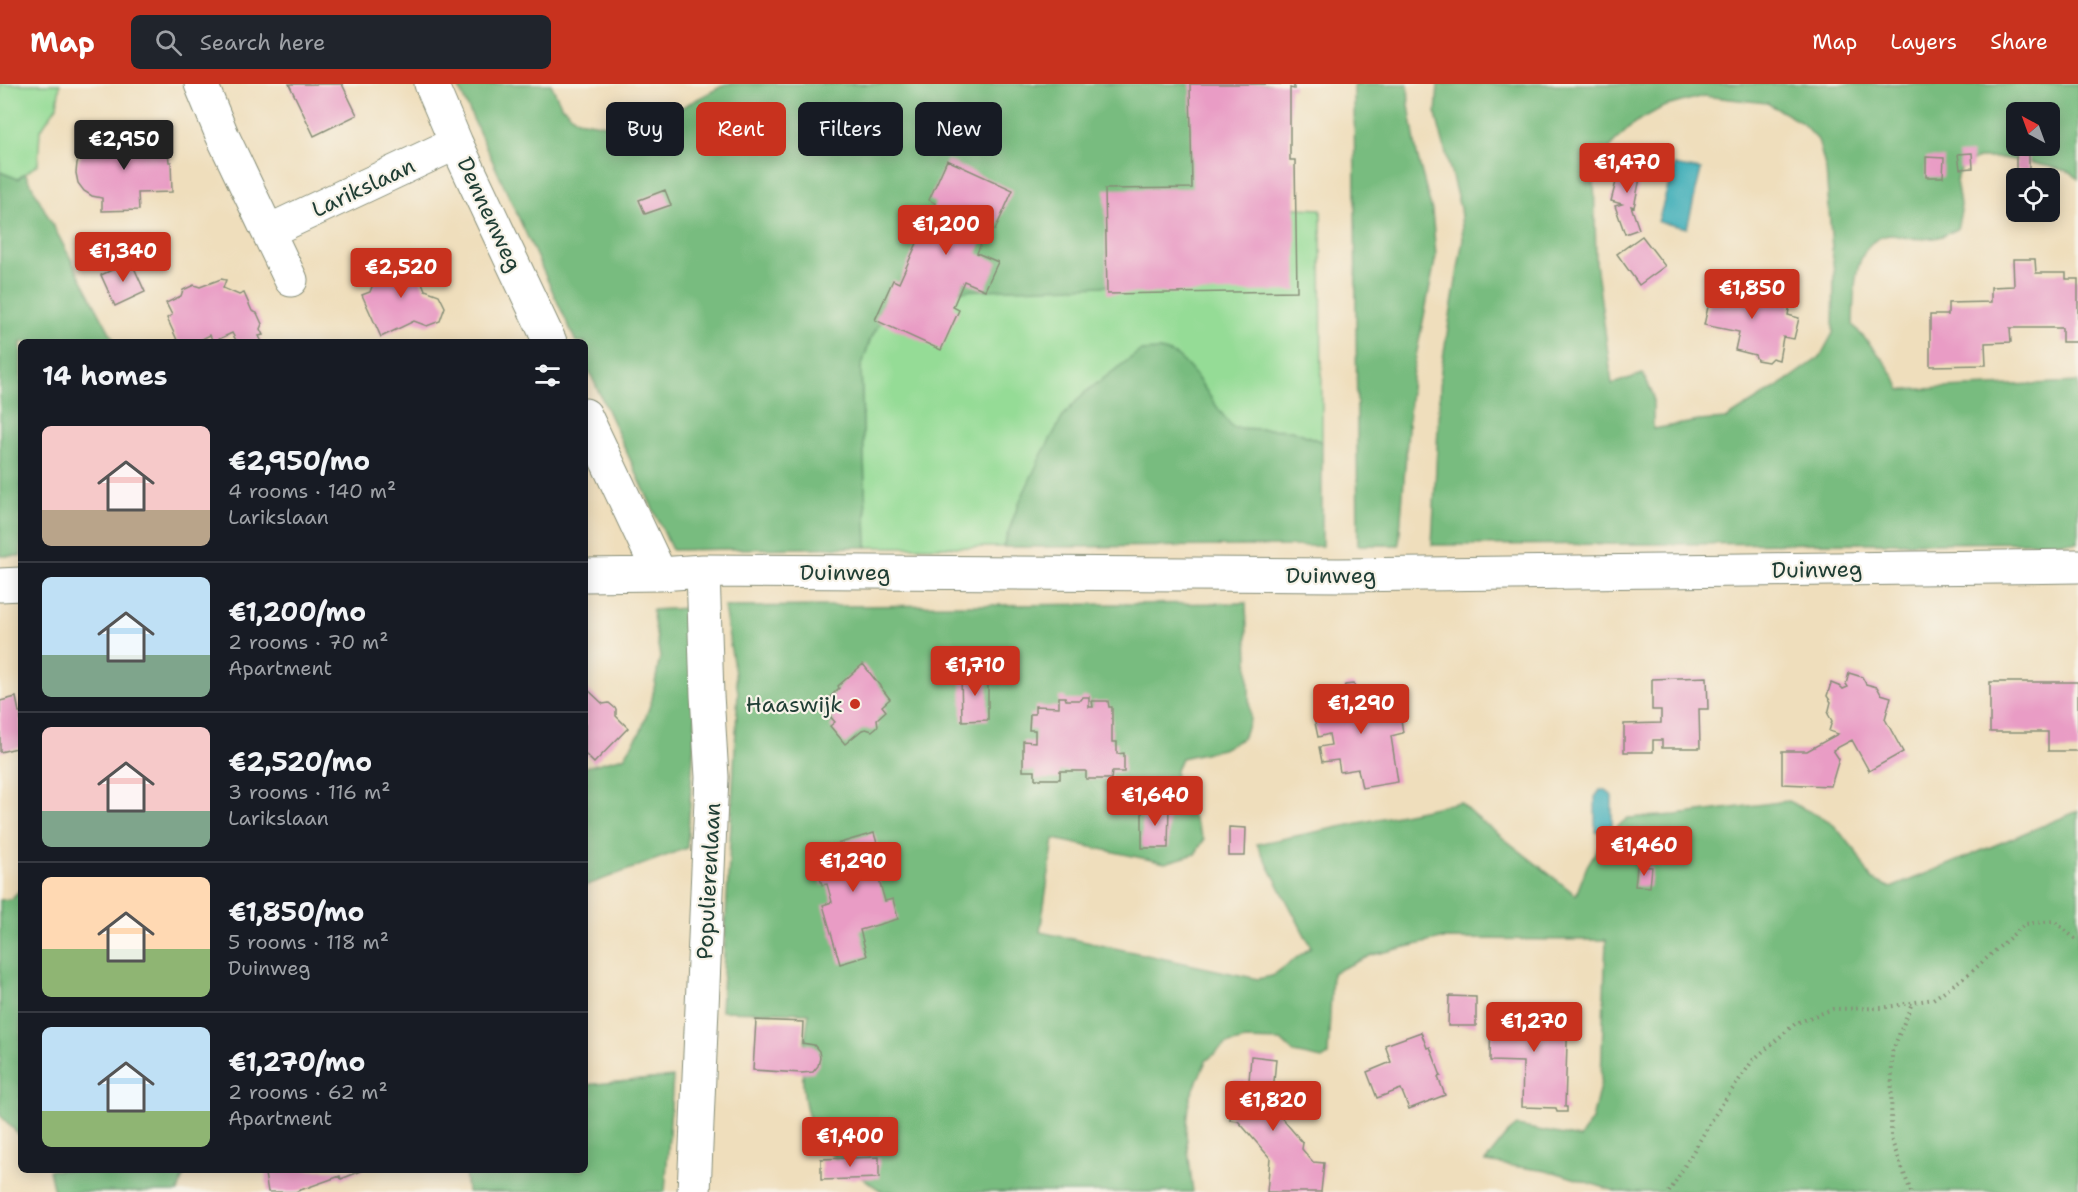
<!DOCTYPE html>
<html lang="en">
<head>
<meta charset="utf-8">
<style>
  :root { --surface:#171b24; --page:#20242c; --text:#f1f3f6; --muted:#9ea1a6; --line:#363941; --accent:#c8321e }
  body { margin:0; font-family:"Shantell Sans",sans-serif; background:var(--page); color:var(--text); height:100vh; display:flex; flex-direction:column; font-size:22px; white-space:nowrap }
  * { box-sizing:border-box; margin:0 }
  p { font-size:20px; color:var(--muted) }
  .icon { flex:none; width:33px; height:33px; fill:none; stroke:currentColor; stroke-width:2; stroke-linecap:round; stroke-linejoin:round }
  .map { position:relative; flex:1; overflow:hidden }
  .sheet { position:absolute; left:18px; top:255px; width:570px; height:834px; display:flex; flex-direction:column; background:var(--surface); border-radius:9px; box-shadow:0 3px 15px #0003 }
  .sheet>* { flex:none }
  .banner { position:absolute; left:606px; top:18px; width:570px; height:54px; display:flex; gap:12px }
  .needle { width:39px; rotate:319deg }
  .buttons { position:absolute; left:2006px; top:18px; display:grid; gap:12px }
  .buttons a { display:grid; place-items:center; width:54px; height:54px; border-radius:9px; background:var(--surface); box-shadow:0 3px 15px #0003; font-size:30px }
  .price { position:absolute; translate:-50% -51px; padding:0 14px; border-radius:6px; background:var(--accent); color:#fff; font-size:20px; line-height:39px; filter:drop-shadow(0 2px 3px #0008) }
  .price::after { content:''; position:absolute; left:50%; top:36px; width:18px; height:14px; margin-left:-9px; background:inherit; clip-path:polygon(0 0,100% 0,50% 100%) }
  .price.active { background:#222; color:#fff }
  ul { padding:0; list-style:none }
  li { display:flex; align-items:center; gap:18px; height:150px; padding:0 24px }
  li+li { border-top:2px solid var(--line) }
  li span { display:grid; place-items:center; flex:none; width:168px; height:120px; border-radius:9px; color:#555 }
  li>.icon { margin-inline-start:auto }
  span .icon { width:72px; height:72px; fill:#fffc; stroke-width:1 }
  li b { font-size:26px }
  h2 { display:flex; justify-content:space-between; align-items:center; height:72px; padding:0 24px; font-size:26px }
  .pill { padding:0 21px; border-radius:9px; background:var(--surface); box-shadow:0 3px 15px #0003; font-size:21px; line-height:54px }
  .pill.active { background:var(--accent); color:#fff }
  header { display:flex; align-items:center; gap:36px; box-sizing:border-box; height:84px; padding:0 30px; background:var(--accent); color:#fff }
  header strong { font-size:28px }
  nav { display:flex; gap:33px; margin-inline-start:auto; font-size:21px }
  .search { width:420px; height:54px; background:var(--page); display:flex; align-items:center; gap:15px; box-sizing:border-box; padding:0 21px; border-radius:9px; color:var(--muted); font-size:22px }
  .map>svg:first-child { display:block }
</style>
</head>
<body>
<header>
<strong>Map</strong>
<div class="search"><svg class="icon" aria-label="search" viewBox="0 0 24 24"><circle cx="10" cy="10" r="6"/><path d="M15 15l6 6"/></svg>Search here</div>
<nav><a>Map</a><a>Layers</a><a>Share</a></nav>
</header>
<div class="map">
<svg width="2078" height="1108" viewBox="0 0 2078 1108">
  <rect width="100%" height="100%" fill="#f7f3e8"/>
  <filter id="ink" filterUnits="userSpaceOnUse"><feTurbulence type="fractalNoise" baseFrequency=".0167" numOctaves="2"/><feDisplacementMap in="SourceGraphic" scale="12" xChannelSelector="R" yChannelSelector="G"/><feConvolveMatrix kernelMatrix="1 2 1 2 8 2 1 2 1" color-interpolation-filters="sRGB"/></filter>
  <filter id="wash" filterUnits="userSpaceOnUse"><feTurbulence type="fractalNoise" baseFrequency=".008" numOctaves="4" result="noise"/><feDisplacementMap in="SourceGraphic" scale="24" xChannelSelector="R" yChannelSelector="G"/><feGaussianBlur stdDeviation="1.35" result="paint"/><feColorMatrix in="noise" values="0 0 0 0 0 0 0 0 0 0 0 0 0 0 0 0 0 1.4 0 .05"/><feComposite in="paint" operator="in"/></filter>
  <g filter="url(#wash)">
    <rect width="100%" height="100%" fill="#efdebc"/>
    <!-- green -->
    <path fill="#95dc96" stroke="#5a8c65" stroke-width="1.5" d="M0,0H60L57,22L40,47L38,80L18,95L0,88Z
      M1271,123L1321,125L1322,358L1292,346L1234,344L1221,331L1193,289L1019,419L1003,463H867L861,284L870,256L897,209Z"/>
    <!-- forest -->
    <path fill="#78bc7f" stroke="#4c7c5a" stroke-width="1.5" fill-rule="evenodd" d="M457,0H551L561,21L577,36L612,42L654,38L726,0H1270L1134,201L897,209L870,256L861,284L867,463L672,466L585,278V258H576Z
      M1354,0H1408L1409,21L1417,71L1432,127L1436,172L1412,292L1399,461H1358Z
      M1438,0H2078V95L2071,88L2034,79L2002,74H1978L1962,83L1956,97L1961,127L1957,145C1940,155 1928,156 1908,154C1903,153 1896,151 1890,151C1851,155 1854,214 1853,241C1872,264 1889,278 1901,306L2078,298V458L1432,461L1441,286L1463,155L1460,124L1436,31ZM1703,12L1767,19L1802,39L1818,56L1826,86L1834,190L1833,249L1820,273L1788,296L1726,335L1699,337L1653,345V311L1643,290L1612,300L1596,179L1594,89L1614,58L1636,38L1663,23ZM2016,28H2049V62H2016Z
      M0,88L18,95L25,89L115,258H21V472H0Z
      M1159,266C1165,267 1172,269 1177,272C1201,291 1212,322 1234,344L1292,346L1322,358V462L1003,463L1019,419L1042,370L1064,331L1083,310L1140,267Z
      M1246,519L1250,636L1243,654L1222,665L1181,674L1176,686L1175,696L1204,756L1195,770L1165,779L1054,755L1040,848L1258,895L1272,892L1311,863L1257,760L1460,718L1475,732L1576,811L1587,782L1605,752L1628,734L1676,731L1788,717L1831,738L1855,766L1871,795L1891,804L2078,727V1108H1618L1554,1088L1485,1078L1507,1050L1517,1042L1580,1054L1592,1036L1601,997L1606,856L1441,855L1372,871L1332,889L1328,971L1322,975L1294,969L1281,957L1245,956L1225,961L1206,977L1190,1014L1186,1049L1193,1108H883C865,1096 846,1085 831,1070C794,1033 801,975 809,929L721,927L738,608L724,523Z
      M689,524L697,612L687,764L585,802V683L624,673L641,647L652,615L660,573L652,526Z
      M21,805V1053L0,1031V816L11,815Z
      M673,993L665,1108H467L465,1086H585V1001Z
      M49,1086H188L182,1095L178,1108H54Z"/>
    <!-- water -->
    <path fill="#3dadb8" stroke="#2e7576" stroke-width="1.5" d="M1674,81L1701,86L1687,144L1658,138Z
      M1600,706H1606L1612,712V748H1595V713Z"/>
    <g id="blocks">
      <!-- building -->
      <path fill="#e99cc5" d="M289,0H342L357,31L314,52Z
        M1190,0H1294V5L1290,4V76H1295L1297,207L1107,210L1105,105L1192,104Z
        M136,48H157L156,58H151V68L168,67L169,78H171L172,108L138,109L139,126L102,127V114L92,112L84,107L78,99L76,89L77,79L82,70L90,64L100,62V53H136Z
        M1972,69L1973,84L1960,85L1958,70Z
        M2016,70L2029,71V86H2016Z
        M1926,73L1944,74L1943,93H1926Z
        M1622,75L1643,80L1634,123L1631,122L1639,145L1625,150L1615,122L1622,120L1611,117Z
        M947,76L1013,106L995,146L988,143L977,169L998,178L985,206L964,197L953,223L959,226L941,266L875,236L893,196L899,199L935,119L929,116Z
        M665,106L671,121L645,130L639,116Z
        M1642,152L1665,182L1639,201L1617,170Z
        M411,172L425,206L439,211L445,223L440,237L427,242L414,237L381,253L362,211L370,208L373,200L369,192Z
        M2013,175H2035L2036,189H2066V195H2078V258H2062V244H2010L2011,258L1985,259L1986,281L1930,282V231H1948V219L1991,218V203L2014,202Z
        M131,177L145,208L115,222L101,191Z
        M221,195L226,196L223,204L239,211L244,209L252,227L257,229L262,240L260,245L263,251L259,252L262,258H237L232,249L213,258L210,251L196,258H178L167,234L172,231L166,219L181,212L183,206L194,201L200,203Z
        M1713,200L1736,205V202L1791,215L1788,231L1799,234L1794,255L1783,253L1779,276L1772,274L1768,278L1757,276L1755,271L1735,266L1739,248L1704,241Z
        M863,580L890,615L882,622L886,627L877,635L878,642L872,647L866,645L862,646L845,660L830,642L835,638L826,628L830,625L824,619L839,604L838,602Z
        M1849,589L1862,593L1866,600L1877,603L1881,610L1891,613L1885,635L1903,668L1869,687L1852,656L1833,666L1839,675L1831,702L1782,700V667H1807L1838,650L1829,647L1832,637L1828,630L1831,618L1827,612L1831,599L1841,603L1843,605L1848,603L1846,600Z
        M988,590V636L962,637L961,591Z
        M1707,593L1708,625H1699L1700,664H1662V656H1653V668H1624V640L1661,639V626H1652V595Z
        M1990,598H2078V667H2048V648H1990Z
        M1353,600L1357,604L1358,609L1382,605L1386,624L1399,622L1403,649L1391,652L1398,698L1362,704L1358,685L1340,688L1338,676L1322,678L1319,663L1331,661L1329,650L1318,653L1314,634H1320V619L1324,618V615L1343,611V606L1345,601Z
        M585,603L603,620L609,619L616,625V632L628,644L594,679L585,670Z
        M16,613L19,628H21V663L0,668V617Z
        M1059,613H1065L1066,616H1081L1083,613H1089V623H1093L1092,617H1108L1109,623H1112V658H1117V670L1124,669V688H1112L1111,695H1086V687H1060V695H1035V687H1023V657L1035,658V646H1029L1030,630H1035V622L1059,623Z
        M1142,723H1169L1168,764H1142Z
        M1229,743L1246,744L1245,772H1229Z
        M874,749L884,783L876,785L885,817L893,815L898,835L860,846L867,872L840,880L823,821L832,818L827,800L822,801L812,767Z
        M1637,782L1652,783L1650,803L1635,802Z
        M1449,912L1476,913V942H1448Z
        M1491,925L1568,928L1565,1023H1567V1028H1557L1556,1024L1522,1023L1523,978L1490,977Z
        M756,936L803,938L802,959L814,961L819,967L820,974L818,982L813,988L801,989L753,986Z
        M1421,948L1427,964L1430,963L1441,992L1438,993L1445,1011L1409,1025L1401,1005L1377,1014L1367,988L1391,978L1385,961Z
        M1251,972L1276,975L1273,1009H1269L1268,1018L1303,1059L1302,1065L1313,1078L1324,1079L1321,1108H1267L1270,1074L1238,1037L1230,1036L1233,996L1249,997Z
        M879,1073V1094L821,1096V1075Z
        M278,1086H364L341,1095L340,1092L295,1108H268L265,1090Z"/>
    </g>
  </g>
  <g filter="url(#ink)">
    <use href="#blocks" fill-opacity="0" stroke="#878e78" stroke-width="1.5"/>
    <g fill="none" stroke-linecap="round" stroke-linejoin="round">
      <defs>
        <path id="minor" d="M201,0L222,51L291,196
          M431,0L456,59L550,258
          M269,147L456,59
          M585,331L660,490
          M585,491L660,490L703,487L1339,491L2078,482
          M0,501L21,500
          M694,1108L712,693L707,611L703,487"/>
      </defs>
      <!-- minor casing -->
      <use href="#minor" stroke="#878e78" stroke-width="35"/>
      <!-- path -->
      <path stroke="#878e78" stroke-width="4" stroke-dasharray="1.5 4.5" stroke-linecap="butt" d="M1669,1108L1718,1026L1753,976L1796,939L1833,925L1882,924L1933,915L1969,890L2025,840L2054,837L2078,857
        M1911,1108L1891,1055L1892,968L1912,919"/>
      <!-- minor -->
      <use href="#minor" stroke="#fff" stroke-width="33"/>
    </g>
  </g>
  <!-- markers -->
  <circle fill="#c8321e" stroke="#f7f3e8" stroke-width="2" cx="855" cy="620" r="6"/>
  <g text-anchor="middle" stroke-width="4.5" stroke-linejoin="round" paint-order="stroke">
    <!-- street labels -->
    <g font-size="22" fill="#1f3d34" stroke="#f7f3e8">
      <text transform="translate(363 103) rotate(-25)" y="8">Larikslaan</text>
      <text transform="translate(490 130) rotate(65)" y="8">Dennenweg</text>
      <text transform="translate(1817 485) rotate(-1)" y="8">Duinweg</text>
      <text x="845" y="496">Duinweg</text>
      <text x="1331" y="499">Duinweg</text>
      <text transform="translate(708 797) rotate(-87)" y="8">Populierenlaan</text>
    </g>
    <!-- poi labels -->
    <g font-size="22" fill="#1f3d34" stroke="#f7f3e8" text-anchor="end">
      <text x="843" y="628">Haaswijk</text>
    </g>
  </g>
</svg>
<div class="buttons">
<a><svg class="needle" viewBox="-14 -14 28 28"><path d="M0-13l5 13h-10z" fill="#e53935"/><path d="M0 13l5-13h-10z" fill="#9ea1a6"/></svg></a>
<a><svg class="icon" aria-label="locate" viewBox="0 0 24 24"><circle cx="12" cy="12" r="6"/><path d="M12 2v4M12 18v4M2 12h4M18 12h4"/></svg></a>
</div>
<b class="price active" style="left:124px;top:87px">€2,950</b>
<b class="price" style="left:1627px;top:110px">€1,470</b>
<b class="price" style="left:946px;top:172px">€1,200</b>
<b class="price" style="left:123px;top:199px">€1,340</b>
<b class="price" style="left:401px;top:215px">€2,520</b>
<b class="price" style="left:1752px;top:236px">€1,850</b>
<b class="price" style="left:975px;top:613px">€1,710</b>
<b class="price" style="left:1361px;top:651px">€1,290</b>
<b class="price" style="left:1155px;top:743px">€1,640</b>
<b class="price" style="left:1644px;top:793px">€1,460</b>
<b class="price" style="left:853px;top:809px">€1,290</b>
<b class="price" style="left:1534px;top:969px">€1,270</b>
<b class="price" style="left:1273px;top:1048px">€1,820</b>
<b class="price" style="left:850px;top:1084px">€1,400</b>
<div class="banner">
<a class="pill">Buy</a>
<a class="pill active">Rent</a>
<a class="pill">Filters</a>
<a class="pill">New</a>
</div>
<section class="sheet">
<h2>14 homes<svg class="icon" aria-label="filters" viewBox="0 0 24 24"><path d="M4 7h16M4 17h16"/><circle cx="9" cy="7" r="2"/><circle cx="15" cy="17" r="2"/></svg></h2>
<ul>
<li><span style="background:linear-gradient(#f6c9c9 70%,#b9a48a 0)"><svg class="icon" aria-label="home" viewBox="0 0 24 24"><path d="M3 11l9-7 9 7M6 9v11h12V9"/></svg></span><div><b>€2,950/mo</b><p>4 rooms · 140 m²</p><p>Larikslaan</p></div></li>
<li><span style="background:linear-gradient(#bfe0f5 65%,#7fa58c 0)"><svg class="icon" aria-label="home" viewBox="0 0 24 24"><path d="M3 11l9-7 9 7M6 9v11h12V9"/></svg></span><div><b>€1,200/mo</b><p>2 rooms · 70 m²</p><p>Apartment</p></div></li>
<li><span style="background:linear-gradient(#f6c9c9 70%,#7fa58c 0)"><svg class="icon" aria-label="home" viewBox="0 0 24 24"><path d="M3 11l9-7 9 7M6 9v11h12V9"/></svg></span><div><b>€2,520/mo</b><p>3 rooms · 116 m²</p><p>Larikslaan</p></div></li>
<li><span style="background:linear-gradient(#ffd9b3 60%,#8fb573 0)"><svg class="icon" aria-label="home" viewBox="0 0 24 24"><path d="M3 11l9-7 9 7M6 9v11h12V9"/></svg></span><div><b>€1,850/mo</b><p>5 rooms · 118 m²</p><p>Duinweg</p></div></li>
<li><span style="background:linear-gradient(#bfe0f5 70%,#8fb573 0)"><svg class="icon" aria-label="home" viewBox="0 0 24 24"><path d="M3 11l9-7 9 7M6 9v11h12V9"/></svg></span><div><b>€1,270/mo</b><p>2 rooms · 62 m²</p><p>Apartment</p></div></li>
</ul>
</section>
</div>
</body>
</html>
